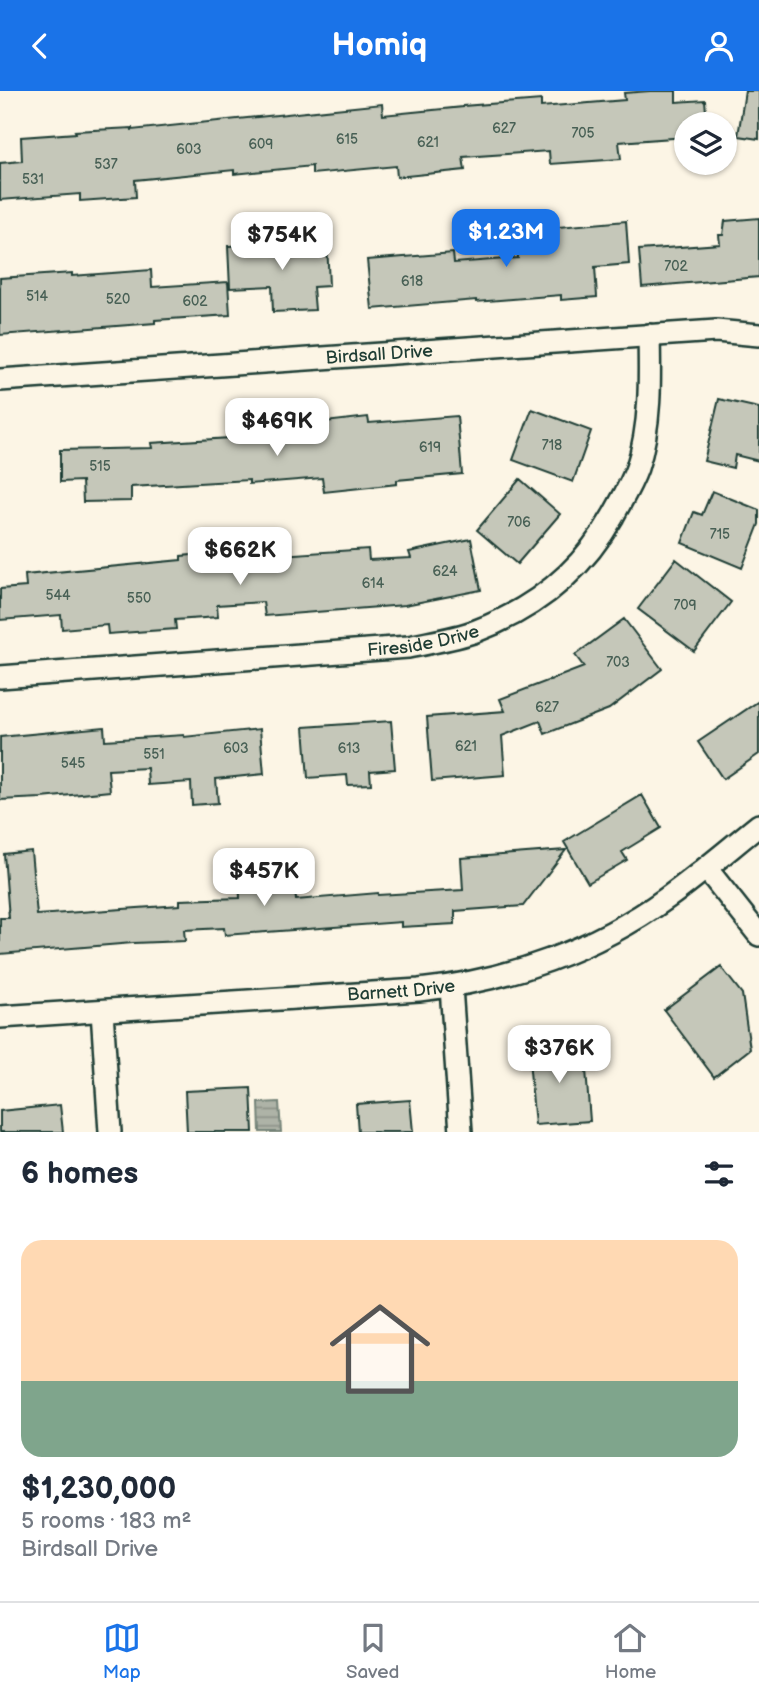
<!DOCTYPE html>
<html lang="en">
<head>
<meta charset="utf-8">
<style>
  :root { --surface:#fff; --page:#f6f6f7; --text:#1f2937; --muted:#747a83; --line:#e0e1e3; --accent:#1a73e8 }
  body { margin:0; font-family:"Balsamiq Sans",sans-serif; background:var(--page); color:var(--text); height:100vh; display:flex; flex-direction:column; font-size:26px; white-space:nowrap }
  * { box-sizing:border-box; margin:0 }
  p { font-size:23px; color:var(--muted) }
  .icon { flex:none; width:38px; height:38px; fill:none; stroke:currentColor; stroke-width:2; stroke-linecap:round; stroke-linejoin:round }
  .map { position:relative; height:1041px; overflow:hidden }
  .details { display:flex; flex-direction:column; background:var(--surface); flex:1 }
  .details>* { flex:none }
  .fabs { position:absolute; left:674px; top:21px; display:grid; gap:14px }
  .fabs a { display:grid; place-items:center; width:63px; height:63px; border-radius:50%; background:var(--surface); box-shadow:0 2px 5px #0004; font-size:35px }
  .price { position:absolute; translate:-50% -60px; padding:0 16px; border-radius:14px; background:#fff; color:#222; font-size:23px; line-height:46px; filter:drop-shadow(0 2px 4px #0008) }
  .price::after { content:''; position:absolute; left:50%; top:42px; width:21px; height:16px; margin-left:-10px; background:inherit; clip-path:polygon(0 0,100% 0,50% 100%) }
  .price.active { background:var(--accent); color:#fff }
  ul { padding:0; list-style:none }
  li { display:grid; align-content:center; gap:14px; height:371px; padding:0 21px }
  li span { display:grid; place-items:center; height:217px; border-radius:21px; color:#555 }
  li>.icon { margin-inline-start:auto }
  span .icon { width:126px; height:126px; fill:#fffc; stroke-width:1 }
  li b { font-size:30px }
  h2 { display:flex; justify-content:space-between; align-items:center; height:84px; padding:0 21px; font-size:30px }
  header { display:flex; justify-content:space-between; align-items:center; height:91px; padding:0 21px; background:var(--accent); color:#fff; font-size:32px; font-weight:700 }
  .tabs { display:flex; justify-content:space-around; align-items:center; height:98px; border-top:2px solid var(--line); background:var(--surface); font-size:19px; color:var(--muted) }
  .tabs a { display:grid; justify-items:center; gap:4px }
  .tabs .active { color:var(--accent) }
  .map>svg:first-child { display:block }
</style>
</head>
<body>
<header><svg class="icon" aria-label="back" viewBox="0 0 24 24"><path d="M15 5l-7 7 7 7"/></svg>Homiq<svg class="icon" aria-label="person" viewBox="0 0 24 24"><circle cx="12" cy="8" r="4"/><path d="M4 21q1-7 8-7t8 7"/></svg></header>
<div class="map">
<svg width="759" height="1041" viewBox="0 0 759 1041">
  <defs>
    <pattern id="water-rules" width="6" height="5" patternUnits="userSpaceOnUse" patternTransform="scale(1.75)"><rect width="6" height="5" fill="#aeb3a7"/><path d="M0 2.5h6" fill="none" stroke="#8d9389"/></pattern>
  </defs>
  <rect width="100%" height="100%" fill="#fcf5e5"/>
  <filter id="ink" filterUnits="userSpaceOnUse"><feTurbulence type="fractalNoise" baseFrequency=".0143" numOctaves="2"/><feDisplacementMap in="SourceGraphic" scale="14" xChannelSelector="R" yChannelSelector="G"/><feConvolveMatrix kernelMatrix="1 2 1 2 8 2 1 2 1" color-interpolation-filters="sRGB"/></filter>
  <g filter="url(#ink)">
    <!-- water -->
    <path fill="url(#water-rules)" stroke="#758479" stroke-width="2" d="M279,1011L281,1041H260L259,1012Z"/>
    <!-- building -->
    <path fill="#c5c7b9" stroke="#1f3d34" stroke-width="2" d="M650,0H676V11L705,9L707,33H686V46L619,51L621,68L550,73L549,60L463,66L465,79L397,86L396,75L312,83V75L234,83V79L135,89L136,106L80,110V103L0,109V72L22,70L21,46L76,42L75,40L132,37V39L382,13L383,24L463,16V15L541,9V16L625,9L624,2Z
      M745,0H759V48L738,45Z
      M759,127V186L642,196L639,159L720,153L719,144H723L725,130Z
      M547,128V137L626,130L629,173L595,176L597,206L561,209V204L476,211V209L372,218L367,169L453,162L454,172L518,167L515,130Z
      M327,151L329,195L313,196L315,219L273,221L272,195L230,197L228,155Z
      M151,179L152,196L228,191L230,224L155,229V232L0,244V187L72,182V185Z
      M719,308L759,317V370L735,364L733,377L704,370Z
      M532,318L591,340L573,391L513,369Z
      M457,325L462,383L397,389V393L324,401L322,387L249,393V389L131,396V410L83,411L82,390L60,391V359L152,357L151,352L246,346L245,342L317,337L316,332L368,326L369,332Z
      M520,388L560,423L517,473L477,439Z
      M712,400L759,419V433L742,477L682,452L694,421L702,424Z
      M471,448L481,499L405,514L265,525L263,511L217,514L218,526L175,529L176,538L108,543L107,534L62,538L61,524L0,529V498L26,496L25,484L181,469V465L250,459L251,466L368,458L369,469L411,467L409,461Z
      M676,468L731,511L694,560L638,518Z
      M624,528L662,578L609,618L545,643L540,630L502,645L505,684L432,690L427,626L505,620L500,608L584,576L575,564Z
      M759,610V663L723,688L698,651Z
      M391,630L395,678L370,680L371,693L348,694L347,684L308,687L304,636Z
      M104,636L105,649L184,644V646L260,638L264,683L216,688L218,712L192,714L191,691L148,694L147,677L108,679L110,700L42,707L0,709V646Z
      M642,704L661,737L622,761L627,769L588,792L564,751Z
      M566,759L523,815L455,820V833L401,836V831L225,844L224,837L184,839L185,850L133,852L0,863V827H9L4,763L31,760L37,824L180,814V809L240,807L239,790L272,789L273,800L295,798L296,809L378,802V804L463,799L461,767Z
      M721,876L742,903L750,958L714,986L664,919Z
      M584,953L590,1030L535,1034L528,958Z
      M251,997L253,1041H187L185,1000Z
      M410,1009L413,1041H358L356,1013Z
      M60,1014L63,1041H0V1020Z"/>
    <g fill="none" stroke-linecap="round" stroke-linejoin="round">
      <defs>
        <g id="street">
          <path id="s1" d="M0,289L716,240L759,244"/>
          <path id="s2" d="M0,586L408,556C431,551 454,548 476,540C534,518 582,480 613,425C621,410 631,394 637,377C651,335 650,288 649,244"/>
          <path d="M706,777L759,844"/>
          <path d="M451,896L461,1041"/>
          <path d="M102,920L110,1041"/>
          <path id="s3" d="M0,926L419,899C507,890 595,859 667,807C699,784 729,758 759,734"/>
        </g>
      </defs>
      <!-- street casing -->
      <use href="#street" stroke="#1f3d34" stroke-width="26"/>
      <!-- street -->
      <use href="#street" stroke="#fcf5e5" stroke-width="21"/>
    </g>
  </g>
  <g text-anchor="middle" stroke-width="5" stroke-linejoin="round" paint-order="stroke">
    <!-- number labels -->
    <g font-size="14" fill="#486055">
      <text x="504" y="42">627</text>
      <text x="583" y="47">705</text>
      <text x="347" y="53">615</text>
      <text x="428" y="56">621</text>
      <text x="261" y="58">609</text>
      <text x="189" y="63">603</text>
      <text x="106" y="78">537</text>
      <text x="33" y="93">531</text>
      <text x="676" y="180">702</text>
      <text x="412" y="195">618</text>
      <text x="37" y="210">514</text>
      <text x="118" y="213">520</text>
      <text x="195" y="215">602</text>
      <text x="552" y="359">718</text>
      <text x="430" y="361">619</text>
      <text x="100" y="380">515</text>
      <text x="519" y="436">706</text>
      <text x="720" y="448">715</text>
      <text x="445" y="485">624</text>
      <text x="373" y="497">614</text>
      <text x="58" y="509">544</text>
      <text x="139" y="512">550</text>
      <text x="685" y="519">709</text>
      <text x="618" y="576">703</text>
      <text x="547" y="621">627</text>
      <text x="466" y="660">621</text>
      <text x="236" y="662">603</text>
      <text x="349" y="662">613</text>
      <text x="154" y="668">551</text>
      <text x="73" y="677">545</text>
    </g>
    <!-- street labels -->
    <g font-size="18" fill="#1f3d34" stroke="#fcf5e5">
      <text dy="6" stroke="none"><textPath href="#s1" startOffset="380">Birdsall Drive</textPath></text>
      <text dy="6" stroke="none"><textPath href="#s2" startOffset="425">Fireside Drive</textPath></text>
      <text dy="6" stroke="none"><textPath href="#s3" startOffset="402">Barnett Drive</textPath></text>
    </g>
  </g>
</svg>
<div class="fabs">
<a><svg class="icon" aria-label="layers" viewBox="0 0 24 24"><path d="M12 4l9 5-9 5-9-5zM3 14l9 5 9-5"/></svg></a>
</div>
<b class="price active" style="left:506px;top:178px">$1.23M</b>
<b class="price" style="left:282px;top:181px">$754K</b>
<b class="price" style="left:277px;top:367px">$469K</b>
<b class="price" style="left:240px;top:496px">$662K</b>
<b class="price" style="left:264px;top:817px">$457K</b>
<b class="price" style="left:559px;top:994px">$376K</b>
</div>
<section class="details">
<h2>6 homes<svg class="icon" aria-label="filters" viewBox="0 0 24 24"><path d="M4 7h16M4 17h16"/><circle cx="9" cy="7" r="2"/><circle cx="15" cy="17" r="2"/></svg></h2>
<ul>
<li><span style="background:linear-gradient(#ffd9b3 65%,#7fa58c 0)"><svg class="icon" aria-label="home" viewBox="0 0 24 24"><path d="M3 11l9-7 9 7M6 9v11h12V9"/></svg></span><div><b>$1,230,000</b><p>5 rooms · 183 m²</p><p>Birdsall Drive</p></div></li>
</ul>
</section>
<nav class="tabs">
<a class="active"><svg class="icon" aria-label="map" viewBox="0 0 24 24"><path d="M3 6l6-2 6 2 6-2v14l-6 2-6-2-6 2zM9 4v14M15 6v14"/></svg>Map</a>
<a><svg class="icon" aria-label="saved" viewBox="0 0 24 24"><path d="M7 4h10v16l-5-4-5 4z"/></svg>Saved</a>
<a><svg class="icon" aria-label="home" viewBox="0 0 24 24"><path d="M3 11l9-7 9 7M6 9v11h12V9"/></svg>Home</a>
</nav>
</body>
</html>
